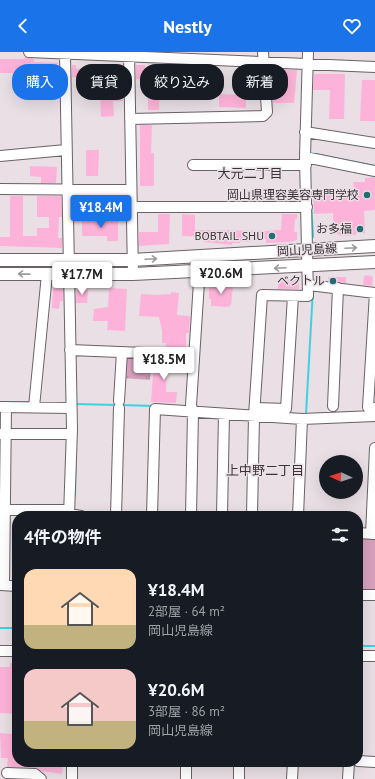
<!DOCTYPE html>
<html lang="ja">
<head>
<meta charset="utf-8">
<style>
  :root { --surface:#171b24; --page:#20242c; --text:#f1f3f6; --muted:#9ea1a6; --accent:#1a73e8 }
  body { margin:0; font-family:"PT Sans","Noto Sans JP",sans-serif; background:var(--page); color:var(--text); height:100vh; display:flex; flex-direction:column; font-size:15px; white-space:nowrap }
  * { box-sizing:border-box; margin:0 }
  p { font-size:13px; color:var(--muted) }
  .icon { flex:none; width:22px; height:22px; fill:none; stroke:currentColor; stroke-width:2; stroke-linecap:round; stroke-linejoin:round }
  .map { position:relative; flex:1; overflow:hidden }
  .drawer { position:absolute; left:12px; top:459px; width:351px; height:256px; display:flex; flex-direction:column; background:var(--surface); border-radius:16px; box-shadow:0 4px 16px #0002 }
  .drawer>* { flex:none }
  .hud { position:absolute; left:12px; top:12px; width:351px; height:36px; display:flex; gap:8px }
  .needle { width:26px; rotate:273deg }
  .tools { position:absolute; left:319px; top:403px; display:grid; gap:8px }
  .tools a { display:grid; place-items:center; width:44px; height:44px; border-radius:50%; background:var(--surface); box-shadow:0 4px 16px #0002; font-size:20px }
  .price { position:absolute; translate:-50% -34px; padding:0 9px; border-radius:4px; background:#fff; color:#222; font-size:13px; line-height:26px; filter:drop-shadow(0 1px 2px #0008) }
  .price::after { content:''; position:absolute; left:50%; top:24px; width:12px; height:9px; margin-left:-6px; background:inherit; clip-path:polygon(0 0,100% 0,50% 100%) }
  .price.current { background:var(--accent); color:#fff }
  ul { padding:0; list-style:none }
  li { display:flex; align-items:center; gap:12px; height:100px; padding:0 12px }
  li span { display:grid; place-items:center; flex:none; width:112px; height:80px; border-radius:12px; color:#555 }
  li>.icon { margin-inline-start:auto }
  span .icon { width:48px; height:48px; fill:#fffc; stroke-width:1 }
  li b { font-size:17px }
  h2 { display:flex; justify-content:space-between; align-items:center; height:48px; padding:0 12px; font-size:17px }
  .chip { padding:0 14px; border-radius:16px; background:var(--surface); box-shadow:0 4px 16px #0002; font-size:14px; line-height:36px }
  .chip.current { background:var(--accent); color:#fff }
  header { display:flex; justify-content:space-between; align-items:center; height:52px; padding:0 12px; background:var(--accent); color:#fff; font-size:18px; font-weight:700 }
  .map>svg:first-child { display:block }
</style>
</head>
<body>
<header><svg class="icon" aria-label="back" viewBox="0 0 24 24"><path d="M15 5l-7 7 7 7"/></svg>Nestly<svg class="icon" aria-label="heart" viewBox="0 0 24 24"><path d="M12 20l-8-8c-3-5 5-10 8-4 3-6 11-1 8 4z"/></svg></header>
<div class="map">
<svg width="375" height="727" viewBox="0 0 375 727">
  <defs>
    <pattern id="grass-tufts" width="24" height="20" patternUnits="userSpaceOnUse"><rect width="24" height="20" fill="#d7a1bd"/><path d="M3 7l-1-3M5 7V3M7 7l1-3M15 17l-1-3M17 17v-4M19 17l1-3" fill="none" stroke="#af849a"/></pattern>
  </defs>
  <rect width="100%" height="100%" fill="#e9dfe4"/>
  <!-- grass -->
  <path fill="url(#grass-tufts)" d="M123,305H152L150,328L122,326Z"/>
  <!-- green -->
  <path fill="#d7a1bd" d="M358,484H375V541H358Z"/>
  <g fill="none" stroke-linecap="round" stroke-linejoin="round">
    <!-- stream -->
    <path stroke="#3cd2df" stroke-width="2" d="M310,101L375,114
      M310,131L313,185
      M0,350H29
      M75,352L117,353
      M121,353L153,354
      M306,362L313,237
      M313,362L362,360
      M75,444L76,397
      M0,576H17
      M358,594H375
      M191,711L236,712
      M242,712L290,713
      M296,713L346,714"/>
  </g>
  <!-- building -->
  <path fill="#fdb3d9" d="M25,5L34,7V10L58,11V25L40,24V19H17V21H0V7H24Z
    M120,12H123V49H113L114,64L101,65L100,41L117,40Z
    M72,13H76V17L92,16L93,41L80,42V25H72Z
    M136,13H145V28L136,27Z
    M284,18H297L294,51H273L271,23L284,24Z
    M314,22H345L344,67H329L330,38H313Z
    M187,23H205V35H187Z
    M362,28H375V69H360Z
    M148,34H160L159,58H148Z
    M219,42L246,43V56L219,55Z
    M140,73H152L151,101H154V134H140Z
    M86,98H99L98,124H86Z
    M30,114L57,115L56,131H41V125L30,124Z
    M375,125V158L364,159L365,181H356V183L341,184L334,180L333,161L314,162L313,141L354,139L353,130H365V126Z
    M10,144H23V184H37V176H49V165H37V144H61L62,165H59L58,186H62V196L0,194V185H10Z
    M158,162H170L169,192L139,194V180H158Z
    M182,162L195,163V178L266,179L281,178L282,162H297V167H295L294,180H297V188L290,190L266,191V187H251V190L240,189V191H232V193L204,190V185L182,184Z
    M118,167V189H107V184H82V168Z
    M368,223L373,225L372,234L363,233L364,224Z
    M328,225H346V231L328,229Z
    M299,227V237H278V228Z
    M212,232L233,234L231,253H230L229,255L211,254V247H209V235H212Z
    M53,236L63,237V249H60L59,257L52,256Z
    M109,236L127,237L125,279L107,278L108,269H93L94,257L108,255Z
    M76,238H88L87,251H76Z
    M171,240L179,241L177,263L189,264L190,266L189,281H186V296L166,295V291H162V279L159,265L139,264L141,242L156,243L171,242Z
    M154,308L185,309V315H181V317L167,316L166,340H177L176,351L151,350Z
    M10,611H17V662L0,661V615H10Z
    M0,681L13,682V690H17V710H63L62,722L42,719L35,716L7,715L8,706H1Z"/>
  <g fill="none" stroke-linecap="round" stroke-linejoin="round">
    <defs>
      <path id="minor" d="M29,0L375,15
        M129,0L133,222
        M65,2L72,377L69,464
        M130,67L263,64L267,60L263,0
        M305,80L375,91
        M0,104L66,98
        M305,105L375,119
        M193,113H306
        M0,137L131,138
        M132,155H307
        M309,233L375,241
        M375,241L368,355L375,356
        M70,298L194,303
        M119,349L122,300
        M333,354L338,236
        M1,355L71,356
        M34,355L47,222
        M255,356L286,357L293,244
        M0,382H72
        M5,458H69
        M69,462L81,464
        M116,464L119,356
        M152,464L155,357L302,367L375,364
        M191,464L193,360L191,353L199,230L198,205
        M222,464L224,362
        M252,464L254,364L262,243L308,244L305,105L308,0
        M298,464L302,367
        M358,481L375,482
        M371,482L375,396
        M0,533L17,534
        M4,533L6,355
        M358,543H375
        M0,599H17
        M358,604H375
        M358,709L375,710
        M72,710V727
        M7,721L35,722L41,727
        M186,727V710
        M239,727V710
        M292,727L293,710
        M348,727L349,710"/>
      <path id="major" d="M0,208H132L375,194
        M0,222H133L375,210"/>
    </defs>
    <!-- minor casing -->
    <use href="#minor" stroke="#6a6266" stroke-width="12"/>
    <!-- major casing -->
    <use href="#major" stroke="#6a6266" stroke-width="14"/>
    <!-- minor -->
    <use href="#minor" stroke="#fff" stroke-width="10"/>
    <!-- major -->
    <use href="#major" stroke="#fff" stroke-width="12"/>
  </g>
  <!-- one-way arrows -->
  <defs><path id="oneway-shaft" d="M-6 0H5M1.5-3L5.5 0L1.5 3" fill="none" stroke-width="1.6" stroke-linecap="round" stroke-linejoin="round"/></defs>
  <g stroke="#9c9a9b">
    <use href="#oneway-shaft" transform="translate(351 196) rotate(-3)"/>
    <use href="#oneway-shaft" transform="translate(151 207) rotate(-3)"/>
    <use href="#oneway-shaft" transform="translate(280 216) rotate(177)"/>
    <use href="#oneway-shaft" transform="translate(24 222) rotate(-179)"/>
  </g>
  <!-- markers -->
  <g fill="#226d74" stroke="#e9dfe4" stroke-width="1.5">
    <circle cx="367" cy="143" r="4"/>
    <circle cx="360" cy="177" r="4"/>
    <circle cx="272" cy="184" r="4"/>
    <circle cx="333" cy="229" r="4"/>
  </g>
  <g text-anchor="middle" stroke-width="3" stroke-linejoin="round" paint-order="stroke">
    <!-- poi labels -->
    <g font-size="12" fill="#393537" stroke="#e9dfe4" text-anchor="end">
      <text x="359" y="147">岡山県理容美容専門学校</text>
      <text x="352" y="181">お多福</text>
      <text x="264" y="188">BOBTAIL SHU</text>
      <text x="325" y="233">ベクトル</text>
    </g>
    <!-- street labels -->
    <g font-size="12" fill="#393537" stroke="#e9dfe4">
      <text transform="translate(307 198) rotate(-3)" y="4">岡山児島線</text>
    </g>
    <!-- neighbourhood labels -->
    <g font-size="13" fill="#393537" stroke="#e9dfe4">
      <text x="250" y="126">大元二丁目</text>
      <text x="265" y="423">上中野二丁目</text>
    </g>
  </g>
</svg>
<div class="tools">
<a><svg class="needle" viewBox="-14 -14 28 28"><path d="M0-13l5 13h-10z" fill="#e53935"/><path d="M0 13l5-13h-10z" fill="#9ea1a6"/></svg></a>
</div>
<b class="price current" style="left:101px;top:177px">¥18.4M</b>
<b class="price" style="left:221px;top:243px">¥20.6M</b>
<b class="price" style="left:82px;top:244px">¥17.7M</b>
<b class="price" style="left:164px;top:329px">¥18.5M</b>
<div class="hud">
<a class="chip current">購入</a>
<a class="chip">賃貸</a>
<a class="chip">絞り込み</a>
<a class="chip">新着</a>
</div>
<section class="drawer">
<h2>4件の物件<svg class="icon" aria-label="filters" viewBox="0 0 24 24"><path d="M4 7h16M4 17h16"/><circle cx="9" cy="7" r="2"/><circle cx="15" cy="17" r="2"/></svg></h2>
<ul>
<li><span style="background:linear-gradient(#ffd9b3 70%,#c2b280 0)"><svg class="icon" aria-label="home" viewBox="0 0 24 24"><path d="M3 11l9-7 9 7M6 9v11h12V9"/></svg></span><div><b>¥18.4M</b><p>2部屋 · 64 m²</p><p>岡山児島線</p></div></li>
<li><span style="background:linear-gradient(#f6c9c9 65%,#c2b280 0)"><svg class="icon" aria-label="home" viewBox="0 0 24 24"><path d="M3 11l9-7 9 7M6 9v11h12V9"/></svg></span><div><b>¥20.6M</b><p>3部屋 · 86 m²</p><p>岡山児島線</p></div></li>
</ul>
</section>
</div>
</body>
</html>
